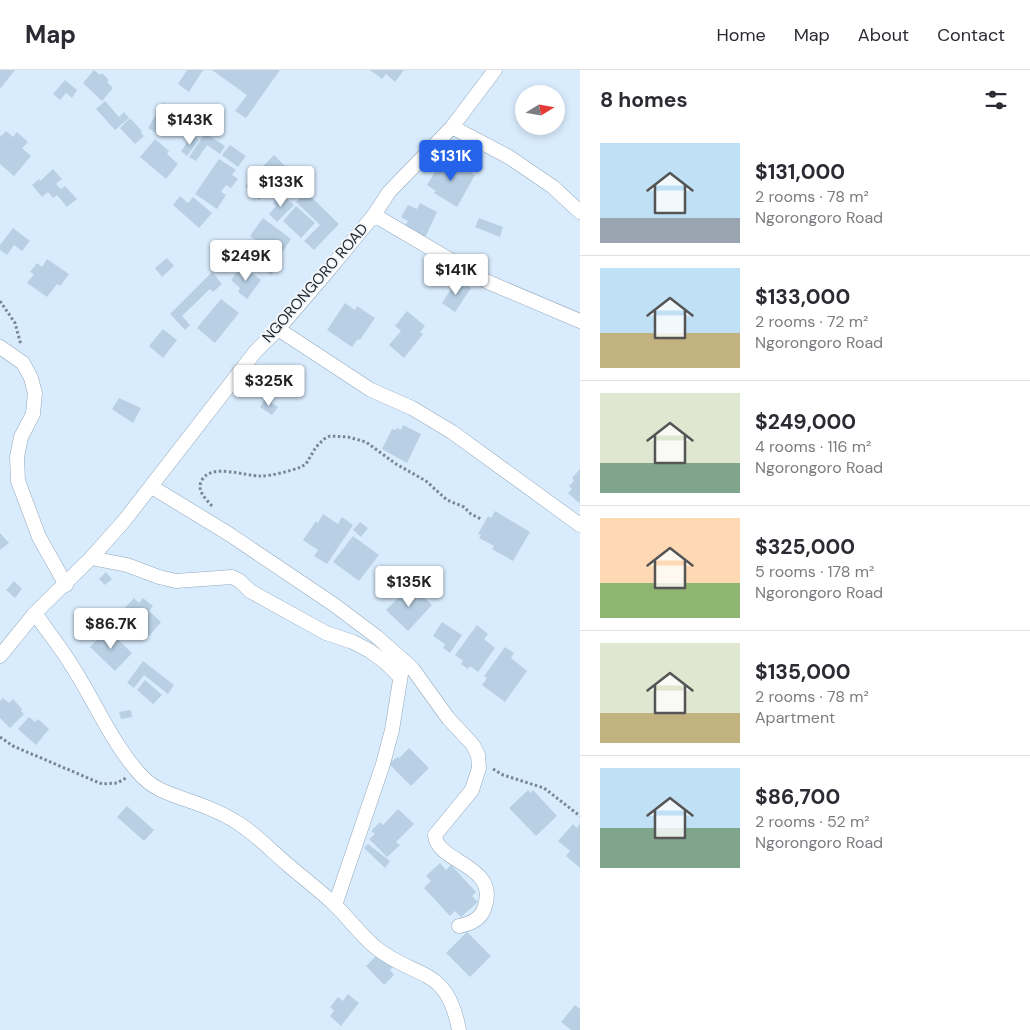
<!DOCTYPE html>
<html lang="en">
<head>
<meta charset="utf-8">
<style>
  :root { --surface:#fff; --page:#f7f7f7; --text:#2b2b33; --muted:#7c7c81; --line:#e1e1e2; --accent:#2563eb }
  body { margin:0; font-family:"DM Sans",sans-serif; background:var(--page); color:var(--text); height:100vh; display:flex; flex-direction:column; font-size:19px; white-space:nowrap }
  * { box-sizing:border-box; margin:0 }
  p { font-size:16px; color:var(--muted) }
  .icon { flex:none; width:28px; height:28px; fill:none; stroke:currentColor; stroke-width:2; stroke-linecap:round; stroke-linejoin:round }
  .map { position:relative; flex:1; overflow:hidden }
  .side { display:flex; flex-direction:column; background:var(--surface); width:450px }
  .side>* { flex:none }
  .needle { width:32px; rotate:79deg }
  .buttons { position:absolute; left:515px; top:15px; display:grid; gap:10px }
  .buttons a { display:grid; place-items:center; width:50px; height:50px; border-radius:50%; background:var(--surface); box-shadow:0 2px 8px #0003; font-size:25px }
  .price { position:absolute; translate:-50% -42px; padding:0 11px; border-radius:5px; background:#fff; color:#222; font-size:16px; line-height:32px; filter:drop-shadow(0 1px 2px #0008) }
  .price::after { content:''; position:absolute; left:50%; top:30px; width:15px; height:11px; margin-left:-8px; background:inherit; clip-path:polygon(0 0,100% 0,50% 100%) }
  .price.selected { background:var(--accent); color:#fff }
  ul { padding:0; list-style:none }
  li { display:flex; align-items:center; gap:15px; height:125px; padding:0 20px }
  li+li { border-top:1px solid var(--line) }
  li span { display:grid; place-items:center; flex:none; width:140px; height:100px; border-radius:0px; color:#555 }
  li>.icon { margin-inline-start:auto }
  span .icon { width:60px; height:60px; fill:#fffc; stroke-width:1 }
  li b { font-size:21px }
  h2 { display:flex; justify-content:space-between; align-items:center; height:60px; padding:0 20px; font-size:21px }
  header { display:flex; align-items:center; gap:30px; box-sizing:border-box; height:70px; padding:0 25px; background:var(--surface); border-bottom:1px solid var(--line) }
  header strong { font-size:24px }
  nav { display:flex; gap:28px; margin-inline-start:auto; font-size:18px }
  main { display:flex; flex:1; min-height:0 }
  .map>svg:first-child { display:block }
</style>
</head>
<body>
<header>
<strong>Map</strong>
<nav><a>Home</a><a>Map</a><a>About</a><a>Contact</a></nav>
</header>
<main>
<div class="map">
<svg width="580" height="960" viewBox="0 0 580 960">
  <rect width="100%" height="100%" fill="#d9ecfd"/>
  <!-- building -->
  <path fill="#b9d0e4" d="M0,0H15L0,19Z
    M94,0L100,5L102,3L109,10L107,12L113,18L102,31L83,13Z
    M187,0H203L189,22L178,14Z
    M212,0H280L246,48L235,41L247,25Z
    M370,0H404L395,12L386,4L382,9Z
    M65,10L77,20L72,28L66,23L60,30L53,24Z
    M105,31L119,47L124,42L129,48L115,60L96,39Z
    M163,33L174,40L166,52L169,53L161,66L148,58Z
    M130,48L142,61L141,63L144,66L135,74L120,58Z
    M6,61L13,67L17,62L28,72L22,78L31,86L14,106L0,94V65L1,66Z
    M205,63L225,76L220,84L207,75L196,91L189,87Z
    M193,65L199,70L187,86L181,81Z
    M155,69L169,81L167,84L178,94L166,109L140,87Z
    M230,75L246,86L238,97L222,85Z
    M274,85L305,116L292,129L261,98Z
    M447,88L475,105L457,137L434,123L436,121L427,115L436,100L439,102Z
    M219,89L236,100L232,105L238,109L231,118L226,115L221,122L226,125L217,139L195,124Z
    M53,99L62,109L56,114L61,119L65,116L77,129L67,137L57,125L53,128L48,122L42,127L32,115L39,109L40,111Z
    M260,101L274,115L259,130L245,116Z
    M306,122L339,154L314,180L304,171L320,155L296,132Z
    M281,123L294,135L277,152L269,144L276,136L273,133Z
    M180,126L188,133L193,127L212,143L199,158L173,135Z
    M420,133L437,142L425,168L404,158L408,151L401,147L408,135L417,139Z
    M296,136L315,153L301,168L283,151Z
    M263,148L291,169L283,181L278,178L275,182L280,185L273,194L277,197L271,205L253,191L255,188L251,184L260,173L250,166Z
    M479,148L503,157L500,167L475,157Z
    M13,158L30,171L22,181L14,175L7,185L0,180V175Z
    M167,188L174,196L162,207L155,198Z
    M47,189L69,204L60,216L57,214L47,227L27,213L34,204L30,202L37,193L42,197Z
    M242,195L261,210L247,229L238,222L240,218L231,210Z
    M212,202L222,214L213,222L210,219L182,246L190,255L185,260L170,244Z
    M457,210L471,218L455,242L442,233Z
    M221,229L239,243L215,273L197,258Z
    M345,233L355,240L357,236L375,248L360,270L358,269L352,277L327,260Z
    M407,241L425,256L420,262L423,264L404,288L389,275L401,261L395,256Z
    M163,259L177,270L163,288L149,276Z
    M119,328L141,338L133,353L112,339Z
    M265,329L278,337L272,345L260,337Z
    M403,355L421,364L407,393L382,379L392,359L396,360L397,358L401,360Z
    M580,399V431L579,433L568,423L572,419L569,416L574,411L572,408Z
    M495,441L530,462L513,491L492,479L494,476L479,468L481,465L478,464L488,446L491,448Z
    M323,444L338,454L342,447L353,455L327,494L314,486L318,480L303,470L316,451L318,453Z
    M360,452L368,458L361,467L353,460Z
    M0,463L9,473L0,480Z
    M353,466L379,485L359,511L333,492Z
    M106,502L112,509L105,515L99,509Z
    M14,511L22,519L15,528L6,520Z
    M411,515L432,535L408,561L386,540Z
    M134,528L139,533L143,528L153,536L149,541L161,552L149,566L144,561L135,571L113,551Z
    M442,552L462,565L450,583L443,578L445,574L433,566Z
    M477,555L488,564L484,569L495,578L478,602L470,596L468,599L461,594L463,591L455,585Z
    M107,559L132,583L115,601L90,577Z
    M505,577L514,583L511,588L527,601L505,632L482,615L487,608L484,606Z
    M143,591L174,615L168,624L144,605L134,618L127,613Z
    M145,610L162,625L153,634L137,620Z
    M3,628L9,633L13,629L22,639L21,641L24,644L10,658L0,648V631Z
    M131,640L132,647L121,649L119,642Z
    M29,647L35,652L38,649L49,659L36,675L18,659Z
    M409,678L429,698L411,716L389,694L397,687L399,688Z
    M528,720L531,723L533,720L557,746L536,766L509,738Z
    M127,736L154,760L144,771L117,747Z
    M398,739L414,754L396,772L400,775L387,787L369,769L375,764L371,761L380,752L383,755Z
    M573,754L577,758L580,754V798L566,786L570,781L558,771Z
    M368,774L390,791L385,798L364,778Z
    M440,793L446,800L451,795L476,822L472,826L478,832L461,847L455,841L450,846L424,818L431,811L426,806Z
    M467,862L491,886L470,907L446,883Z
    M378,884L394,896L390,900L394,905L384,915L366,896Z
    M348,924L359,933L341,956L330,946L334,941L330,937L338,927L343,931Z
    M575,935L580,939V960H571L561,952Z"/>
  <g fill="none" stroke-linecap="round" stroke-linejoin="round">
    <defs>
      <path id="minor" d="M452,57L509,87L553,117L580,142
        M374,145L488,212L580,251
        M278,259L371,320L412,338L452,362L580,455
        M0,277L23,293L31,308L35,323L33,344L21,367L17,387L18,411L39,467L66,515
        M152,417L229,464L333,534L377,567L412,598L448,648L473,675L478,685L479,698L472,720L435,765C437,794 501,794 484,839C480,850 470,854 459,856
        M91,488L127,495L159,507L176,511L232,507L240,511L250,521L326,563L353,572L370,581L385,592L400,607
        M35,543C47,561 61,578 72,596C94,630 111,671 138,702C154,721 171,724 193,732C210,738 229,746 244,757C259,768 273,782 287,794C303,808 321,821 336,836C349,849 361,865 375,877C416,910 447,895 459,960
        M0,586L35,543L91,488L124,451L255,282L278,259L327,202L374,145L389,122L452,57L495,0
        M335,835L383,694L392,660L402,598"/>
    </defs>
    <!-- minor casing -->
    <use href="#minor" stroke="#93a9bc" stroke-width="15"/>
    <!-- path -->
    <path stroke="#7a8793" stroke-width="3" stroke-dasharray="2.5 2.5" stroke-linecap="butt" d="M0,231L15,253L21,275
      M212,436C205,428 196,420 202,410C211,393 245,406 260,406C272,406 290,401 301,397L306,394L316,377L324,369L330,366L348,367L366,372L396,394L426,411L447,430L464,437L471,444L481,449
      M0,667L13,676L102,714L117,713L126,708
      M493,699L503,705L544,718L580,746"/>
    <!-- minor -->
    <use href="#minor" stroke="#fff" stroke-width="14"/>
  </g>
  <g text-anchor="middle" stroke-width="4" stroke-linejoin="round" paint-order="stroke">
    <!-- street labels -->
    <g font-size="15" fill="#222a32" stroke="#f3f7fb">
      <text transform="translate(315 213) rotate(-49)" y="5">NGORONGORO ROAD</text>
    </g>
  </g>
</svg>
<div class="buttons">
<a><svg class="needle" viewBox="-14 -14 28 28"><path d="M0-13l5 13h-10z" fill="#e53935"/><path d="M0 13l5-13h-10z" fill="#7c7c81"/></svg></a>
</div>
<b class="price" style="left:190px;top:76px">$143K</b>
<b class="price selected" style="left:451px;top:112px">$131K</b>
<b class="price" style="left:281px;top:138px">$133K</b>
<b class="price" style="left:246px;top:212px">$249K</b>
<b class="price" style="left:456px;top:226px">$141K</b>
<b class="price" style="left:269px;top:337px">$325K</b>
<b class="price" style="left:409px;top:538px">$135K</b>
<b class="price" style="left:111px;top:580px">$86.7K</b>
</div>
<section class="side">
<h2>8 homes<svg class="icon" aria-label="filters" viewBox="0 0 24 24"><path d="M4 7h16M4 17h16"/><circle cx="9" cy="7" r="2"/><circle cx="15" cy="17" r="2"/></svg></h2>
<ul>
<li><span style="background:linear-gradient(#bfe0f5 75%,#9aa5b1 0)"><svg class="icon" aria-label="home" viewBox="0 0 24 24"><path d="M3 11l9-7 9 7M6 9v11h12V9"/></svg></span><div><b>$131,000</b><p>2 rooms · 78 m²</p><p>Ngorongoro Road</p></div></li>
<li><span style="background:linear-gradient(#bfe0f5 65%,#c2b280 0)"><svg class="icon" aria-label="home" viewBox="0 0 24 24"><path d="M3 11l9-7 9 7M6 9v11h12V9"/></svg></span><div><b>$133,000</b><p>2 rooms · 72 m²</p><p>Ngorongoro Road</p></div></li>
<li><span style="background:linear-gradient(#dfe7d0 70%,#7fa58c 0)"><svg class="icon" aria-label="home" viewBox="0 0 24 24"><path d="M3 11l9-7 9 7M6 9v11h12V9"/></svg></span><div><b>$249,000</b><p>4 rooms · 116 m²</p><p>Ngorongoro Road</p></div></li>
<li><span style="background:linear-gradient(#ffd9b3 65%,#8fb573 0)"><svg class="icon" aria-label="home" viewBox="0 0 24 24"><path d="M3 11l9-7 9 7M6 9v11h12V9"/></svg></span><div><b>$325,000</b><p>5 rooms · 178 m²</p><p>Ngorongoro Road</p></div></li>
<li><span style="background:linear-gradient(#dfe7d0 70%,#c2b280 0)"><svg class="icon" aria-label="home" viewBox="0 0 24 24"><path d="M3 11l9-7 9 7M6 9v11h12V9"/></svg></span><div><b>$135,000</b><p>2 rooms · 78 m²</p><p>Apartment</p></div></li>
<li><span style="background:linear-gradient(#bfe0f5 60%,#7fa58c 0)"><svg class="icon" aria-label="home" viewBox="0 0 24 24"><path d="M3 11l9-7 9 7M6 9v11h12V9"/></svg></span><div><b>$86,700</b><p>2 rooms · 52 m²</p><p>Ngorongoro Road</p></div></li>
</ul>
</section>
</main>
</body>
</html>
